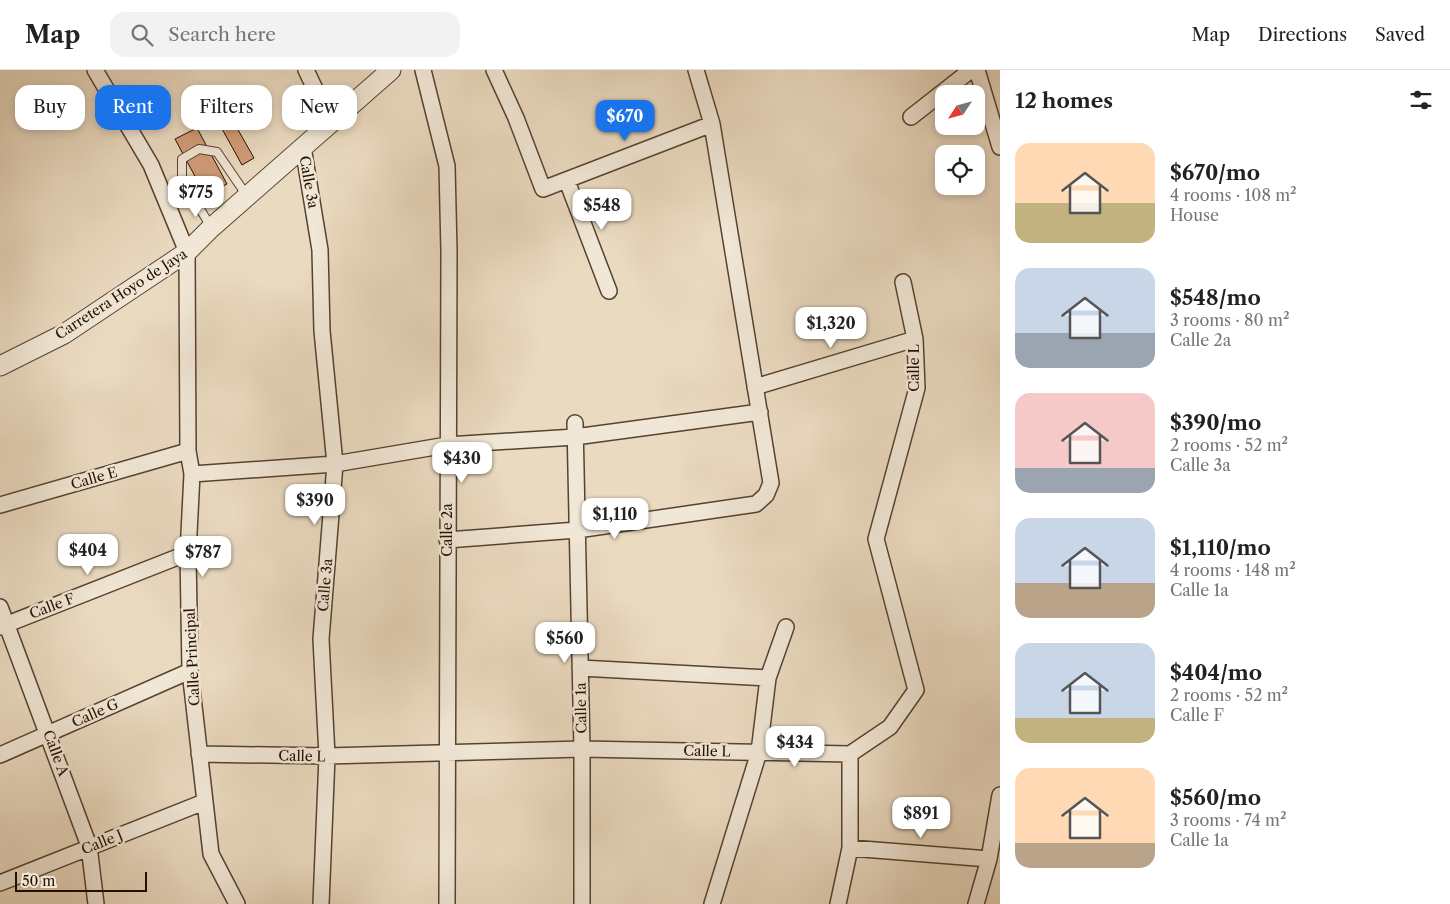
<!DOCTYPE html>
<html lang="en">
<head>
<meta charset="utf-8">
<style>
  :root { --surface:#fff; --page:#f2f2f2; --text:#222; --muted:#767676; --line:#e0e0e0; --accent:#1a73e8 }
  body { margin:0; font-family:"Libre Caslon Text",serif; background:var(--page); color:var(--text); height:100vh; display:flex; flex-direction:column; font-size:19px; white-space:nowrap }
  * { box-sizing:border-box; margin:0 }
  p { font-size:16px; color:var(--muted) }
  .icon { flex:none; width:28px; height:28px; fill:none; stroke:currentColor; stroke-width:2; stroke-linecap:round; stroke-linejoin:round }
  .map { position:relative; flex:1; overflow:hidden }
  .side { display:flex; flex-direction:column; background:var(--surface); width:450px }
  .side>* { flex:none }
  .guide { position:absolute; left:15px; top:15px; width:475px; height:45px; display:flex; gap:10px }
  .needle { width:32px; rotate:234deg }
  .buttons { position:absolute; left:935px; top:15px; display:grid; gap:10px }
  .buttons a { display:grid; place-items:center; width:50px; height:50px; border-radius:10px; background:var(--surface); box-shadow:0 2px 8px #0003; font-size:25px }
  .scale { position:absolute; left:15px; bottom:12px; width:132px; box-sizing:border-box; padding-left:5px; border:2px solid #251000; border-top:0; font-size:14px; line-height:18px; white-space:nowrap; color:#251000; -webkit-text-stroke:4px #f1e7d6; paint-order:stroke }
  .price { position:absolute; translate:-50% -42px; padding:0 11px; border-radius:10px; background:#fff; color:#222; font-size:16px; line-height:32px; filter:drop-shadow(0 1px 2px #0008) }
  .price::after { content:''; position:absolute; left:50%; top:30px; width:15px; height:11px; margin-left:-8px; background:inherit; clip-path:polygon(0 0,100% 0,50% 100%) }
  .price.on { background:var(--accent); color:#fff }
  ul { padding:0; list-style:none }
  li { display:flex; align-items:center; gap:15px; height:125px; padding:0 15px }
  li span { display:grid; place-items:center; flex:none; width:140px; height:100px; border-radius:15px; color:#555 }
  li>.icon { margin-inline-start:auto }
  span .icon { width:60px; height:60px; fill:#fffc; stroke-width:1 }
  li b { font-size:21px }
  h2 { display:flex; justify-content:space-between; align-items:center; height:60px; padding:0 15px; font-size:21px }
  .tag { padding:0 18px; border-radius:15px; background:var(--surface); box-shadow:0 2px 8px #0003; font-size:18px; line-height:45px }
  .tag.on { background:var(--accent); color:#fff }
  header { display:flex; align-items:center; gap:30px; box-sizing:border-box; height:70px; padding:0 25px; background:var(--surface); border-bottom:1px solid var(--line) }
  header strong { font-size:24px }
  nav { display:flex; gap:28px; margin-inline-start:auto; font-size:18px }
  .search { width:350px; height:45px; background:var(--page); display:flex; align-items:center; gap:12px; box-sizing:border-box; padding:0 18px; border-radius:15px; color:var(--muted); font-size:19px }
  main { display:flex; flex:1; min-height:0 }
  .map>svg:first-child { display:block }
</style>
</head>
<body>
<header>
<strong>Map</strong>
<div class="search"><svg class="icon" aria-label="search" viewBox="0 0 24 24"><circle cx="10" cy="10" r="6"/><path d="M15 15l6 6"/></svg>Search here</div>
<nav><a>Map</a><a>Directions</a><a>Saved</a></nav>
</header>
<main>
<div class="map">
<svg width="1000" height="834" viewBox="0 0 1000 834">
  <rect width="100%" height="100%" fill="#eadac0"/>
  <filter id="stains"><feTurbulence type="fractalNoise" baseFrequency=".004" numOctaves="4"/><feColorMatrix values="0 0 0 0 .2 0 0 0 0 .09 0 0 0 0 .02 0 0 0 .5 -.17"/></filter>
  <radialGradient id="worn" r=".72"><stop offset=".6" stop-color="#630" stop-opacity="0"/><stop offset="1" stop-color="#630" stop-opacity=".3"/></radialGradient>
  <!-- building -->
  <path fill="#d29d79" stroke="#251000" d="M228,42L254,88L242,95L216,48Z
    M197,58L227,114L205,125L175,69Z"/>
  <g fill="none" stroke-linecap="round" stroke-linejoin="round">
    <defs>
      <path id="service" d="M211,157L182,109V89L199,79L217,82L247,126"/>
      <path id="minor" d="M95,0L151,95L187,182L188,381L192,404L188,483L190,601L211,784L237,834
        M306,0L331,53
        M423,0L447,96L449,182L447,834
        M494,0L516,48L543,119L712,54
        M977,0L1000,77
        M911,47L971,0
        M303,77L320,180L322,261L335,394L321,569L327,686L321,834
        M567,111L609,221
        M755,317L915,269
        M575,353L582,679V834
        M192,404L335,394L447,375L575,367L760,342
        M0,435L188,381
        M447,470L577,460L756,434L766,425L771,413L712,54L696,0
        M0,537L89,776L96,834
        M0,557L188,483
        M580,598L768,608
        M199,684L327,686L582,679L850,684L890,657L916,620L876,469L917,318L915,269L903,212
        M0,685L190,601
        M850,778L989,789
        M0,813L204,732
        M712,834L759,682L768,608L786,557
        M838,834L850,778V684
        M976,834L989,789L1000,725"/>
      <path id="tertiary" d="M0,296L64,264L187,182L211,158L391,0"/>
    </defs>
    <!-- service casing -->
    <use href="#service" stroke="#564230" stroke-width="10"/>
    <!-- minor casing -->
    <use href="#minor" stroke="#564230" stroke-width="18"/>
    <!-- tertiary casing -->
    <use href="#tertiary" stroke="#564230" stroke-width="21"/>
    <!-- service -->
    <use href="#service" stroke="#f1e7d6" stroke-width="8"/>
    <!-- minor -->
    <use href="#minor" stroke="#f1e7d6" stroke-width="15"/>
    <!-- tertiary -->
    <use href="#tertiary" stroke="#f1e7d6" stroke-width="19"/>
  </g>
  <g text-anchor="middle" stroke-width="5" stroke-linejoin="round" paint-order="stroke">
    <!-- street labels -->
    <g font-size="14" fill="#251000" stroke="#f1e7d6">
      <text transform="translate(309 112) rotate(80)" y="5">Calle 3a</text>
      <text transform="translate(121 224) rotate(-33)" y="5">Carretera Hoyo de Jaya</text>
      <text transform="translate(914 298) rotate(-90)" y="5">Calle L</text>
      <text transform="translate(94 408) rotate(-16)" y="5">Calle E</text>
      <text transform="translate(447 460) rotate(-90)" y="5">Calle 2a</text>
      <text transform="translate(325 515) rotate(-85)" y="5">Calle 3a</text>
      <text transform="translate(52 536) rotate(-21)" y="5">Calle F</text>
      <text transform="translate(192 587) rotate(-93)" y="5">Calle Principal</text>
      <text transform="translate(581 638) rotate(-91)" y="5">Calle 1a</text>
      <text transform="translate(95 643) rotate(-24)" y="5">Calle G</text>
      <text transform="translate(707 681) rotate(1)" y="5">Calle L</text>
      <text transform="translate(56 683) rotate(70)" y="5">Calle A</text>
      <text transform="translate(302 686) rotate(1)" y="5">Calle L</text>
      <text transform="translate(102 772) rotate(-22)" y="5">Calle J</text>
    </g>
  </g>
  <rect width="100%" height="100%" filter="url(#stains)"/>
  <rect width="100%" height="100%" fill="url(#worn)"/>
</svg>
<div class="buttons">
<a><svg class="needle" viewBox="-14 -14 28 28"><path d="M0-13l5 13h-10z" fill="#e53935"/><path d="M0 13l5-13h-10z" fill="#767676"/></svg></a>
<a><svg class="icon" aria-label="locate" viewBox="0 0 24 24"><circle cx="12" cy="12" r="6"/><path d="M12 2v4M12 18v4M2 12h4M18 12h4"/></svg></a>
</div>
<div class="scale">50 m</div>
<b class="price on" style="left:625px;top:72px">$670</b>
<b class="price" style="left:196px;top:148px">$775</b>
<b class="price" style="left:602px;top:161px">$548</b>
<b class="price" style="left:831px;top:279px">$1,320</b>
<b class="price" style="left:462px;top:414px">$430</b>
<b class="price" style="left:315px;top:456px">$390</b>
<b class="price" style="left:615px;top:470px">$1,110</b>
<b class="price" style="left:88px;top:506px">$404</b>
<b class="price" style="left:203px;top:508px">$787</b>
<b class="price" style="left:565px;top:594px">$560</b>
<b class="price" style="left:795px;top:698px">$434</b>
<b class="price" style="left:921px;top:769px">$891</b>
<div class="guide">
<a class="tag">Buy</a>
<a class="tag on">Rent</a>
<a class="tag">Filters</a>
<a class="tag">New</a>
</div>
</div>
<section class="side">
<h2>12 homes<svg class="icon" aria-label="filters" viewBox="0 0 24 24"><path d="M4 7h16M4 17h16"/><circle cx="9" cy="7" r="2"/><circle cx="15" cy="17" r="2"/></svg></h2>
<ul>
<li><span style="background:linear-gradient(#ffd9b3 60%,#c2b280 0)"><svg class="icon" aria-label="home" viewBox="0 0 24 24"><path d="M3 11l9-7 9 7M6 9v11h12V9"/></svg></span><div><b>$670/mo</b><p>4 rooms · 108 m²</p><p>House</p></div></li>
<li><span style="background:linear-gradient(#c9d6e8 65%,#9aa5b1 0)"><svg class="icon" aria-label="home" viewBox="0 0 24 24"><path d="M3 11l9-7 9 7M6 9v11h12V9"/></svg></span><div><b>$548/mo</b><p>3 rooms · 80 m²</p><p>Calle 2a</p></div></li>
<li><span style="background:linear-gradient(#f6c9c9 75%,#9aa5b1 0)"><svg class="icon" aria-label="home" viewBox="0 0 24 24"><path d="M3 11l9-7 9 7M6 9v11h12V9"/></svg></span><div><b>$390/mo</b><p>2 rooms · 52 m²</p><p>Calle 3a</p></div></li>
<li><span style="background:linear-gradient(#c9d6e8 65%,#b9a48a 0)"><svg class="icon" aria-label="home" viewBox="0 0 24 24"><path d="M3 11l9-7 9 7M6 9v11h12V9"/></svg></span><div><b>$1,110/mo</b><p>4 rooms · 148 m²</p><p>Calle 1a</p></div></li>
<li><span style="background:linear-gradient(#c9d6e8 75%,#c2b280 0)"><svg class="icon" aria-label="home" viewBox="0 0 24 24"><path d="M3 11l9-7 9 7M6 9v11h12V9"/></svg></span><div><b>$404/mo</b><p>2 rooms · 52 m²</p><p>Calle F</p></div></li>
<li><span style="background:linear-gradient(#ffd9b3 75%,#b9a48a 0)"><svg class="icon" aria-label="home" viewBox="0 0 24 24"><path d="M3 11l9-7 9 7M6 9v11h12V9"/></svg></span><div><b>$560/mo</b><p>3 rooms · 74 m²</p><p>Calle 1a</p></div></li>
</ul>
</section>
</main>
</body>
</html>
